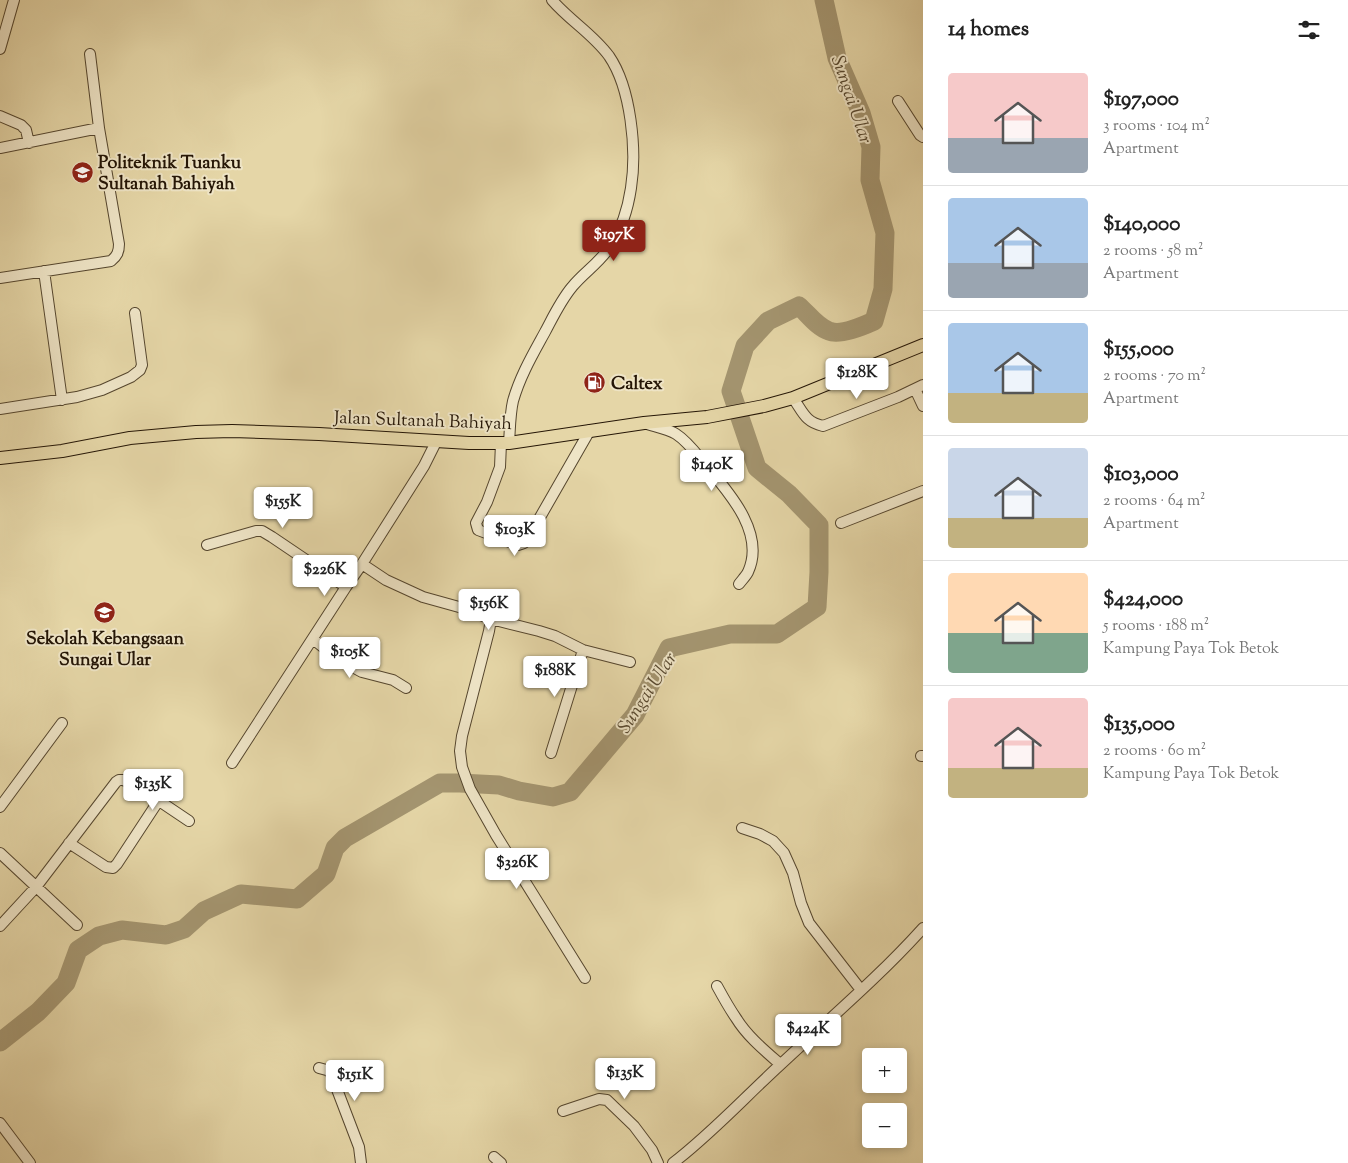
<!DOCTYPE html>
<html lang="en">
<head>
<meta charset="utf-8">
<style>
  :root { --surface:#fff; --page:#f2f2f2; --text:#222; --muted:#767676; --line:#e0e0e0; --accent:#8f2418 }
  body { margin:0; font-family:"Sorts Mill Goudy",serif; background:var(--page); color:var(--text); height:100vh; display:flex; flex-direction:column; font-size:19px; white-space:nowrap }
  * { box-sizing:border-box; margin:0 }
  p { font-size:16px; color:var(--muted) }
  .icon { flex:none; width:28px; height:28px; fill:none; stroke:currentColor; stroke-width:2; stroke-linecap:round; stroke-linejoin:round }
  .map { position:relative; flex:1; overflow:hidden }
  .details { display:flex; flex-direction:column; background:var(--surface); width:425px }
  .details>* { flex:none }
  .buttons { position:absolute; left:862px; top:1048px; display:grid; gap:10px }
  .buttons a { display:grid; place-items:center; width:45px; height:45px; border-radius:5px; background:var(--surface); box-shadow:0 2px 8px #0003; font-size:25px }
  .price { position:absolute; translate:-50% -42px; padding:0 11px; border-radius:5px; background:#fff; color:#222; font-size:16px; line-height:32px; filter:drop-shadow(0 1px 2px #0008) }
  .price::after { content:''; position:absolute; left:50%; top:30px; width:15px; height:11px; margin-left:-8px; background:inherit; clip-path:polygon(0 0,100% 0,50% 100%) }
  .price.current { background:var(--accent); color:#fff }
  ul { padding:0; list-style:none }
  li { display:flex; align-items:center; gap:15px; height:125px; padding:0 25px }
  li+li { border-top:1px solid var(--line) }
  li span { display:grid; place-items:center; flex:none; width:140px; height:100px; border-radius:5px; color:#555 }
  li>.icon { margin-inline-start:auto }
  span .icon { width:60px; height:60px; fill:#fffc; stroke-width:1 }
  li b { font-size:21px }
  h2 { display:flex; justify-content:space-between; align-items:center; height:60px; padding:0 25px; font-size:21px }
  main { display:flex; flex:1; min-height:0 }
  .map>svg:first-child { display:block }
</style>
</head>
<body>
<main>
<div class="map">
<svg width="923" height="1163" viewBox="0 0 923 1163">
  <rect width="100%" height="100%" fill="#e5d6a7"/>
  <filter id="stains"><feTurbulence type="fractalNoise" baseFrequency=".004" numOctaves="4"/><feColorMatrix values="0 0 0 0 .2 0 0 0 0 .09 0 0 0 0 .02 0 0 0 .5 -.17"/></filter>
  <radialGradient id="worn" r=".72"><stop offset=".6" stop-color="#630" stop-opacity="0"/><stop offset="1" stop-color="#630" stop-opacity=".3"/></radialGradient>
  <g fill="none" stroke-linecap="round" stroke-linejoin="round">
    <!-- river -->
    <path stroke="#a49570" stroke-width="19" d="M0,1042L38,1012L66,983L78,950L99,936L122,930L166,935L184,929L204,911L241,894L297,899L326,874L335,848L345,838L440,783H460L499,785L519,791L553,797L570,792L635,715L669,648L730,634H777L817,607L819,572V525L789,494L757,468L731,391L745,346L768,321L799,306C808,314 817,327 829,331C840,336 863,326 874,321L883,289L885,233L870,180L871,147L861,113L837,58L824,0"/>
    <defs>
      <path id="minor" d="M0,49L14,0
        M898,101L920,135L923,137
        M0,116L21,125L26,130L29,143
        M0,148L99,128
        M44,271L62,400
        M0,278L111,261C117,256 119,252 119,244L99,128L90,54
        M915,389L923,406
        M793,398C803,412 805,422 823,426L898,397L923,385
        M0,409L77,397L102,390L131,377L140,370L142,365L135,313
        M647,424C657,427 668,429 676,434C690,443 699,458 710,470C732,496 765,535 748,572C746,576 742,580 739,584
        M501,443L500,467L487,502L476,523L478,530L518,545L524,543L527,540L590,430
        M509,443C510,429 510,414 513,401C520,376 533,354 545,332C553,317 561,300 572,287C584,272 601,262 611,245C622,228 628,208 631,188C637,150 631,88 609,56C593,34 569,20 552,0
        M841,523L923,491
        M207,545L256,531H262L272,537L346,587
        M362,564L386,580L423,597L459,607L491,619L539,631L555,636L583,650L630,662
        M491,619L489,631L462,736L460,751L462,767L470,789L496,835L585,978
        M313,639L338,659L362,672L393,680L406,688
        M551,753L583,650
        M921,756H923
        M232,763L346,587L362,564L424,466L436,442
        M0,807L62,723
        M742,828L760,834L773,841L784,853L793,873L801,903L809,923L861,990
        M69,843L106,867L113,868L117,864L159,800
        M0,853L77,925
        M0,926L36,887L116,782L119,780H123L134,784L189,821
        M717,986C723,997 729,1008 736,1018C747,1036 764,1050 780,1064
        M319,1068L330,1071L359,1147L361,1163
        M563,1111L599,1099L607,1100L634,1126L652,1150L658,1163
        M0,1123L30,1163
        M494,1157L501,1163
        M673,1163C711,1134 744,1098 780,1065C828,1020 879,977 923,928"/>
      <path id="major" d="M0,458L62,451L130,438L196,432L232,431L319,434L469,443H509L644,423L707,417L764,406L793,398L923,345"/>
    </defs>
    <!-- minor casing -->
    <use href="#minor" stroke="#55462e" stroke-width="12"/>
    <!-- major casing -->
    <use href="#major" stroke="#251606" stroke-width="14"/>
    <!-- minor -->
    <use href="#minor" stroke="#eee4c6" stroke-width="10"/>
    <!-- major -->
    <use href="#major" stroke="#e5d6a7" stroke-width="12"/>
  </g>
  <!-- icons -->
  <defs>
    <symbol id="university-disc" viewBox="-11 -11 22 22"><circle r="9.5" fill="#8f2418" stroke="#eee4c6"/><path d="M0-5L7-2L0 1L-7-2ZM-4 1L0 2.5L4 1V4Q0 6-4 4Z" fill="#fff"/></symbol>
    <symbol id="fuel-disc" viewBox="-11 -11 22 22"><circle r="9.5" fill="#8f2418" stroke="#eee4c6"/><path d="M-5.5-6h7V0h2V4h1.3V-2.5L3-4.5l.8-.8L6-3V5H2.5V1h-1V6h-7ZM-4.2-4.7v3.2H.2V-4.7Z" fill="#fff"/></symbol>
    <symbol id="school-disc" viewBox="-11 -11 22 22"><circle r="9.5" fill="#8f2418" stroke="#eee4c6"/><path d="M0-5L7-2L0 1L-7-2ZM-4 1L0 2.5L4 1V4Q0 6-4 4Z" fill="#fff"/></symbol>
  </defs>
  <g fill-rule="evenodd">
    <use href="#university-disc" x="70" y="160" width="25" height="25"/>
    <use href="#fuel-disc" x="582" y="370" width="25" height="25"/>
    <use href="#school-disc" x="92" y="600" width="25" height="25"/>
  </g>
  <g text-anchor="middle" stroke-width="4" stroke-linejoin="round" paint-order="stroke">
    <!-- poi labels -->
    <g font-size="18" font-weight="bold" fill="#251606" stroke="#eee4c6" text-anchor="start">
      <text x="98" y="168">Politeknik Tuanku<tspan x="98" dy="21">Sultanah Bahiyah</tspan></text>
      <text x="611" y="389">Caltex</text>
      <text x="105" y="644" text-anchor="middle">Sekolah Kebangsaan<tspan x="105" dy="21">Sungai Ular</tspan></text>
    </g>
    <!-- street labels -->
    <g font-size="18" fill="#251606" stroke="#eee4c6">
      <text transform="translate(423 420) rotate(2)" y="6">Jalan Sultanah Bahiyah</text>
    </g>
    <!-- water labels -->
    <g font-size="19" font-style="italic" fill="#584930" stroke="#eee4c6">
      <text transform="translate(853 99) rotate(71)" y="7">Sungai Ular</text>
      <text transform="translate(646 692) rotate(-57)" y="7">Sungai Ular</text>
    </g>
  </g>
  <rect width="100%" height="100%" filter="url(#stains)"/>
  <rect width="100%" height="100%" fill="url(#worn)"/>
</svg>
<div class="buttons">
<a>+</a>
<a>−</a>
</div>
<b class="price current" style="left:614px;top:262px">$197K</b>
<b class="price" style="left:857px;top:400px">$128K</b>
<b class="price" style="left:712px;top:492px">$140K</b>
<b class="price" style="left:283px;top:529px">$155K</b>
<b class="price" style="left:515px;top:557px">$103K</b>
<b class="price" style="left:325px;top:597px">$226K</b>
<b class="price" style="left:489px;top:631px">$156K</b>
<b class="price" style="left:350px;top:679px">$105K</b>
<b class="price" style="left:555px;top:698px">$188K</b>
<b class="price" style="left:153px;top:811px">$135K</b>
<b class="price" style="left:517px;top:890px">$326K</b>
<b class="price" style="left:808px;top:1056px">$424K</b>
<b class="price" style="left:625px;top:1100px">$135K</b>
<b class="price" style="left:355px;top:1102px">$151K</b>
</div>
<section class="details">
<h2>14 homes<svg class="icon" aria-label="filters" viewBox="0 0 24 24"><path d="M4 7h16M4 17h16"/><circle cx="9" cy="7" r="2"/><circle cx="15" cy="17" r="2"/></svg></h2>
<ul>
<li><span style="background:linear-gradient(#f6c9c9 65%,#9aa5b1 0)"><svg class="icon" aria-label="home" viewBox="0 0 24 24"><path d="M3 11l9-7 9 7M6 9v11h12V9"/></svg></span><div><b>$197,000</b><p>3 rooms · 104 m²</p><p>Apartment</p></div></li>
<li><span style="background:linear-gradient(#a9c7e8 65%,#9aa5b1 0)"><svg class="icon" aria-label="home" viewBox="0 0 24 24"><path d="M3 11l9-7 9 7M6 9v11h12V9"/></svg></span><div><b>$140,000</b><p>2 rooms · 58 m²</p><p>Apartment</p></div></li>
<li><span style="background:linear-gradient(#a9c7e8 70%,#c2b280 0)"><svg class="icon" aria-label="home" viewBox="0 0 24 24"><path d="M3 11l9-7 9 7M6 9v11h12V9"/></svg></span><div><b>$155,000</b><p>2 rooms · 70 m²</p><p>Apartment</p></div></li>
<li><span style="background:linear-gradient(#c9d6e8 70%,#c2b280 0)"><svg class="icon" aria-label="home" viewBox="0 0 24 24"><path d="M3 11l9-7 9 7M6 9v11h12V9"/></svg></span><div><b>$103,000</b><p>2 rooms · 64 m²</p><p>Apartment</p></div></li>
<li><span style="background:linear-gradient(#ffd9b3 60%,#7fa58c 0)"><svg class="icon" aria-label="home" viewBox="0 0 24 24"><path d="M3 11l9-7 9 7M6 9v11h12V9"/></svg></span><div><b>$424,000</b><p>5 rooms · 188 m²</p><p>Kampung Paya Tok Betok</p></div></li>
<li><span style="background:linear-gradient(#f6c9c9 70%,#c2b280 0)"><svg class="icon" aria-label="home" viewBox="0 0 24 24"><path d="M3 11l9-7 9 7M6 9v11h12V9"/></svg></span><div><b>$135,000</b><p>2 rooms · 60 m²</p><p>Kampung Paya Tok Betok</p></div></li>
</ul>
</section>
</main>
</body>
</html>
